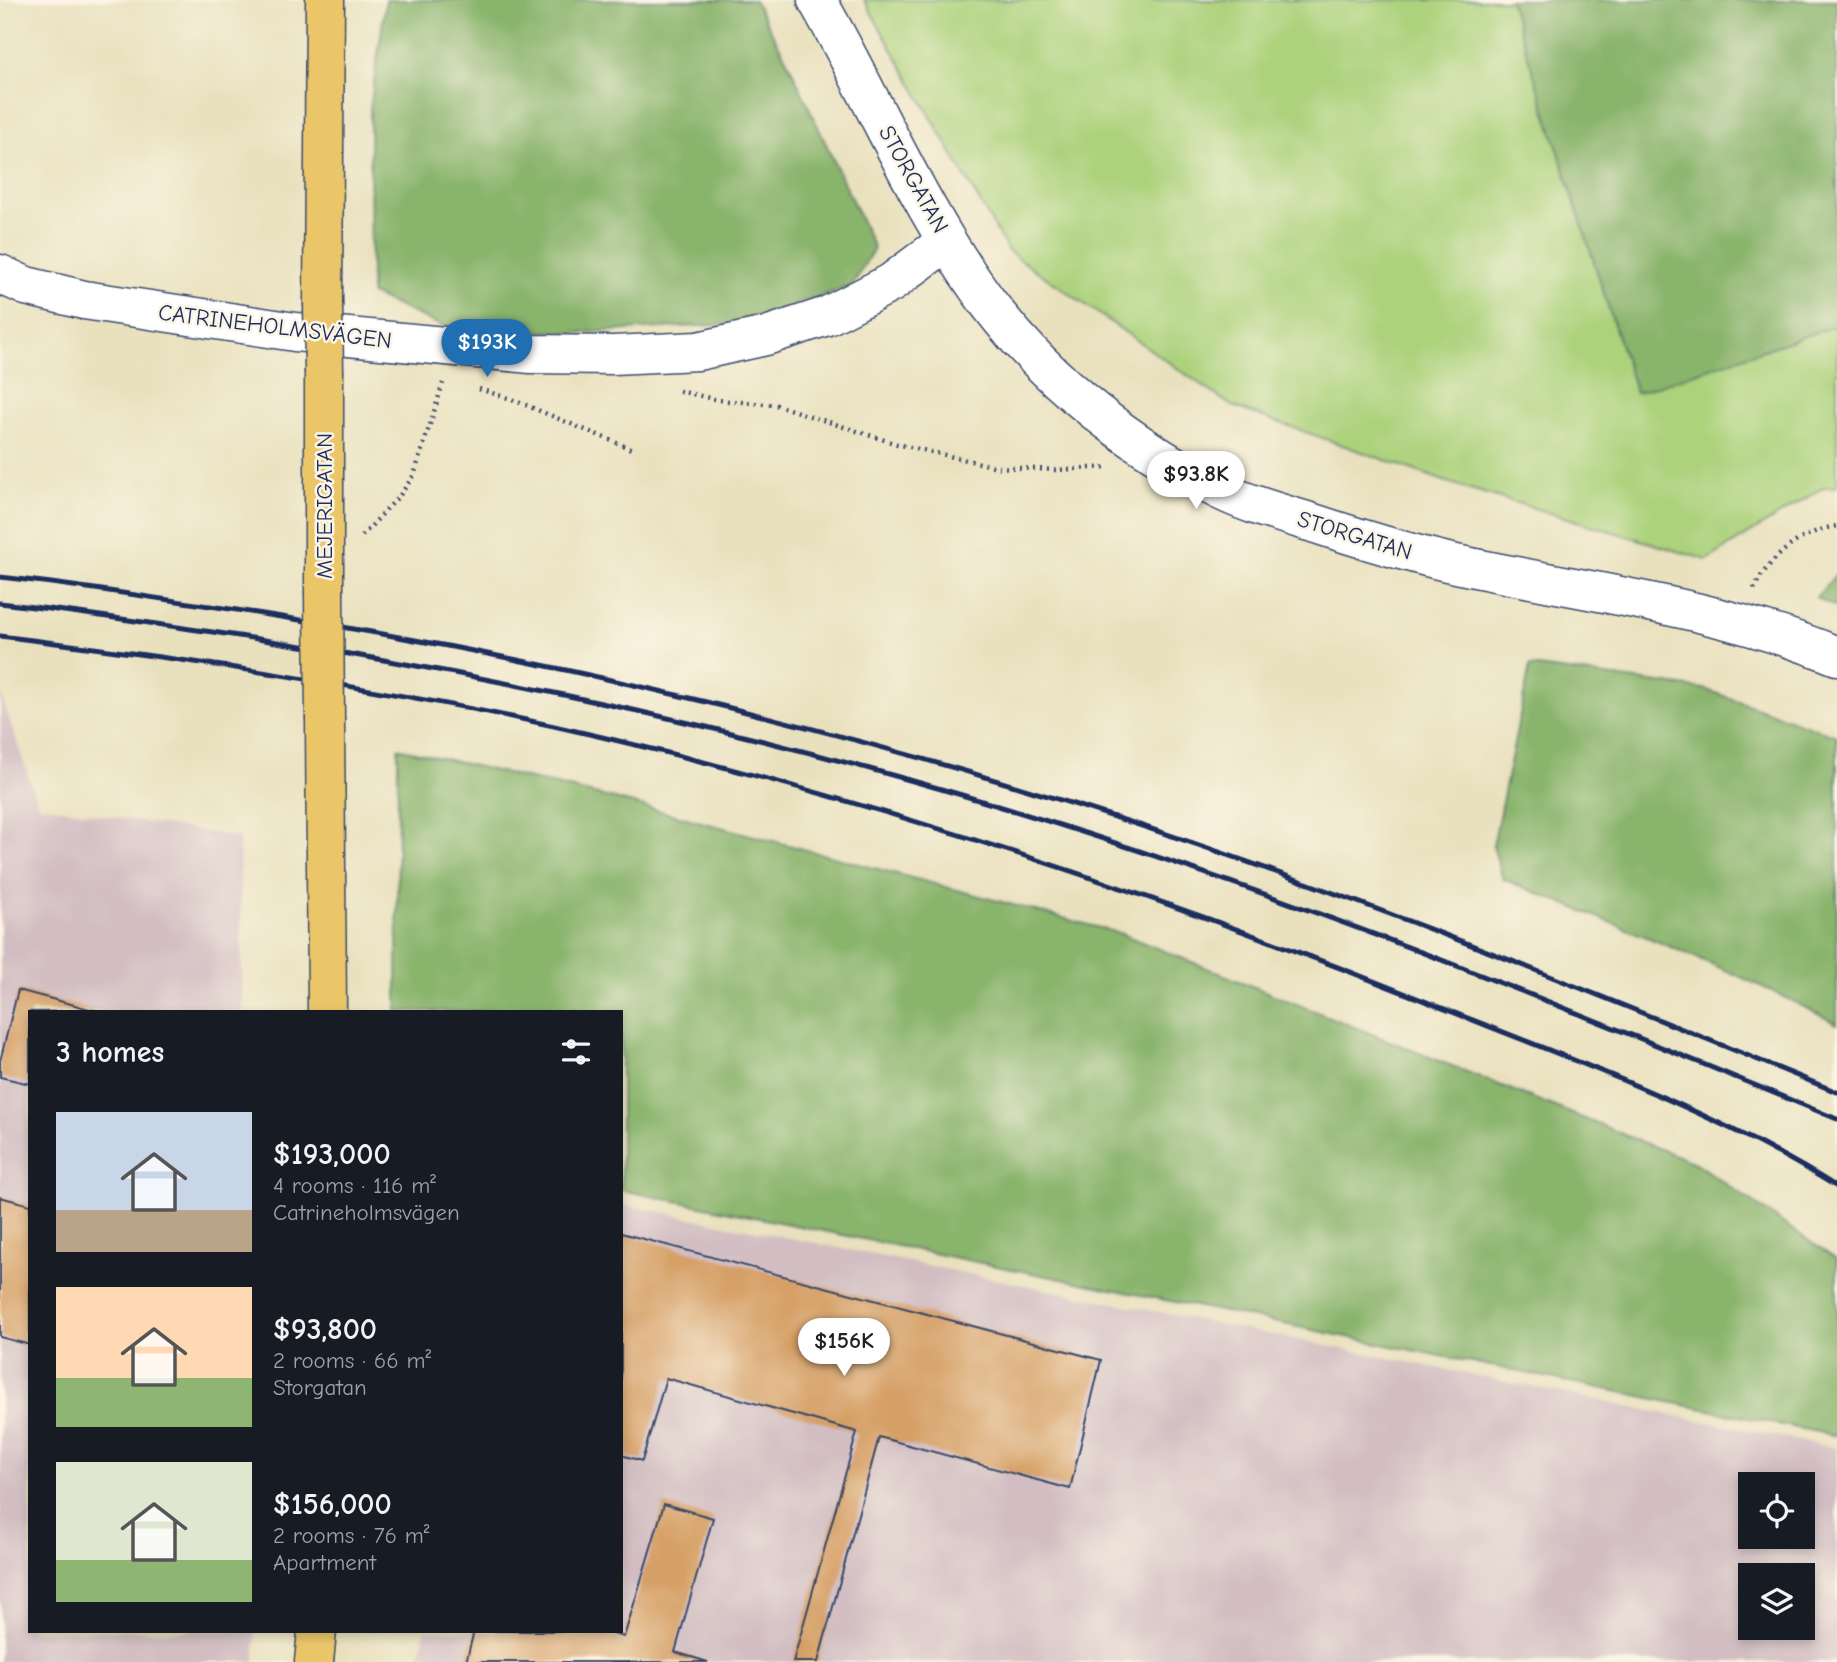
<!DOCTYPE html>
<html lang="en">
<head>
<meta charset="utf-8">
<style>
  :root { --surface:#171b24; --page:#20242c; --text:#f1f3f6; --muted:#9ea1a6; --accent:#1f6fb2 }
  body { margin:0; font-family:"Comic Neue",sans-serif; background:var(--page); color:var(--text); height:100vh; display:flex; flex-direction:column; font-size:26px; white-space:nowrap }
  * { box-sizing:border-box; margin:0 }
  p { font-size:23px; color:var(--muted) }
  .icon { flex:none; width:38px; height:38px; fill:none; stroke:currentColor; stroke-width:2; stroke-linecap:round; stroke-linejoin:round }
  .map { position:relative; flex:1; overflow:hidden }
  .details { position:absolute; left:28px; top:1010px; width:595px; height:623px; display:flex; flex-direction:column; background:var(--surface); border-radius:0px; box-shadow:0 4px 10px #0003 }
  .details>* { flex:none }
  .buttons { position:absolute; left:1738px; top:1472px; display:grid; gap:14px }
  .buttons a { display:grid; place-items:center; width:77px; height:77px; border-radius:0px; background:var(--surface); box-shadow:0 4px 10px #0003; font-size:35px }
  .price { position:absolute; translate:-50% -60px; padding:0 16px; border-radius:24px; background:#fff; color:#222; font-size:23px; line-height:46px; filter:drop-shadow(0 2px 4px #0008) }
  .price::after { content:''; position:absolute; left:50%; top:42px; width:21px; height:16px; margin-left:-10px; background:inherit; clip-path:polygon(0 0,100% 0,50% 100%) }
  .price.selected { background:var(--accent); color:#fff }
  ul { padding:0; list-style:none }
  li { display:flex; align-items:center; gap:21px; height:175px; padding:0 28px }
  li span { display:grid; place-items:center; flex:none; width:196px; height:140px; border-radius:0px; color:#555 }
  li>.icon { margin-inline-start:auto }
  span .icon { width:84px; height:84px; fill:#fffc; stroke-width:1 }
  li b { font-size:30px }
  h2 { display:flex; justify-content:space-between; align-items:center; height:84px; padding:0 28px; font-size:30px }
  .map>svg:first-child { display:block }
</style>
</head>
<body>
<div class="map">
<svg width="1837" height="1662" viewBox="0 0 1837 1662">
  <rect width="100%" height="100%" fill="#fcf5e5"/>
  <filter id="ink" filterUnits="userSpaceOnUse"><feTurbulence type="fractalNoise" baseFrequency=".0143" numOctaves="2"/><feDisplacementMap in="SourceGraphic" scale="14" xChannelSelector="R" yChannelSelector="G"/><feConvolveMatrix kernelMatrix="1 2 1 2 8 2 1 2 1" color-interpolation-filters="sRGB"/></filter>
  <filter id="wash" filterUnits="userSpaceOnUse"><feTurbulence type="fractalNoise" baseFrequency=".00686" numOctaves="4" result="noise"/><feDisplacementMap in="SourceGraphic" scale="28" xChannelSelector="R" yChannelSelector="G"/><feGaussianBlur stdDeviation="1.57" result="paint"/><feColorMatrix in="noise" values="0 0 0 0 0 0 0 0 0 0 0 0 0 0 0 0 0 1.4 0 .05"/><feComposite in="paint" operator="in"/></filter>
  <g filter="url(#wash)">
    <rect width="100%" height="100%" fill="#e9e1be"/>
    <!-- industrial -->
    <path fill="#d2bec2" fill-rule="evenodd" d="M0,691L38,805L239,837L243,1011L30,1012V1631H255V1662H0Z
      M621,1204L1837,1448V1662H418L425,1631H621ZM1750,1484H1802V1536H1750ZM1750,1575H1802V1628H1750Z"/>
    <!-- green -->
    <path fill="#acd27c" stroke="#64806d" stroke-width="2" d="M864,0H1510L1636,393L1837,325V487H1824L1707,560L1447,482L1232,406L1008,251Z"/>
    <!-- forest -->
    <path fill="#89b46c" stroke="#527265" stroke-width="2" d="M386,0H754L788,62L874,248L852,286L731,324L573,333L442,326L371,294L370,109Z
      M1510,0H1837V325L1636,393Z
      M1837,573V608L1816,598Z
      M1530,666L1704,689L1837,736V1024C1730,967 1615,925 1503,879L1493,846Z
      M398,748L611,798L1119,933L1695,1163L1837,1260V1436L621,1190V1012L397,1011Z"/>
    <g id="blocks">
      <!-- building -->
      <path fill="#d59f65" d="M18,990L97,1011L30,1012V1084L0,1077V1061Z
        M0,1197L30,1205V1345L0,1337Z
        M621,1233L1101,1360L1070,1489L879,1437L818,1662H793L857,1432L666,1378L642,1461L621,1455Z
        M664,1504L713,1518L675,1652L708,1662H466L474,1631H603L624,1637Z"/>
    </g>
  </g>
  <g filter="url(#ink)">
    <use href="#blocks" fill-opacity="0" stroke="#3a4a6c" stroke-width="2"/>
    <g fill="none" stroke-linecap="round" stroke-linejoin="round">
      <defs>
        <path id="minor" d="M817,0C875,101 919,210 989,304C1048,382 1131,446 1219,490C1247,504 1280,513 1310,522C1355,537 1401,551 1447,562C1578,591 1712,605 1837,656
          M0,274L26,286L84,300L295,332L531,354L613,355L698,351L766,336L827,316L891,283L947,241"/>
        <path id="major" d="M323,303L325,0
          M324,592V373
          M325,720L327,1012
          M314,1662L317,1631"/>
      </defs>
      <!-- minor casing -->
      <use href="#minor" stroke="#3a4a6c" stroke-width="41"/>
      <!-- major casing -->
      <use href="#major" stroke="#3a4a6c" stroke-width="41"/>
      <!-- path -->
      <path stroke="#3a4a6c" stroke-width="4.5" stroke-dasharray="2 5" stroke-linecap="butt" d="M479,389L511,399L634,450
        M679,391L718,400L776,405L897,444L997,467L1056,470L1108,467
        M362,536L400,495L414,475L443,383
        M1754,589C1769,557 1802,531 1837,526"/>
      <!-- minor -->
      <use href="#minor" stroke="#fff" stroke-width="38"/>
      <!-- major -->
      <use href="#major" stroke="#ebc669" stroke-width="38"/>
      <!-- rail -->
      <path stroke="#1b2f5e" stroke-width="5" d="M0,577C70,584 140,596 210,606C525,652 833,725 1136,824C1374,902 1606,998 1837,1092
        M0,603C73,611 146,623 219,633C452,668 680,715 906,779C1224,868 1532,993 1837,1119
        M0,636C186,659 371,686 554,726C850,792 1141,888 1422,1000C1560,1055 1712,1109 1837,1187"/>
      <defs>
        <path id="major-bridge" d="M323,303L324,373
          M324,592L325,720"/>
      </defs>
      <!-- major-bridge casing -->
      <use href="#major-bridge" stroke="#3a4a6c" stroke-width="41" stroke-linecap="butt"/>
      <!-- major-bridge -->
      <use href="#major-bridge" stroke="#ebc669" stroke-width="38"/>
    </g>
  </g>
  <g text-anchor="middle" stroke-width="5" stroke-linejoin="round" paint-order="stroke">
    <!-- street labels -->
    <g font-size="23" fill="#1b2f5e" stroke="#fcf5e5">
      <text transform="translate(914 179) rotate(61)" y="8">STORGATAN</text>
      <text transform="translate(275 326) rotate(7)" y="8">CATRINEHOLMSVÄGEN</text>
      <text transform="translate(324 506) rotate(-90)" y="8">MEJERIGATAN</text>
      <text transform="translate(1355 535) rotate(17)" y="8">STORGATAN</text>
    </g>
  </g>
</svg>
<div class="buttons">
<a><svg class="icon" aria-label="locate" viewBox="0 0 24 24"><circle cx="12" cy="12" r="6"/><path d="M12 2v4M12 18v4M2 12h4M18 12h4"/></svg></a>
<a><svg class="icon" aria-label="layers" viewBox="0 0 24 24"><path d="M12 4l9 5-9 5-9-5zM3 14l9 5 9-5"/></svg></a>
</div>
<b class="price selected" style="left:487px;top:379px">$193K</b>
<b class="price" style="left:1196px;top:511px">$93.8K</b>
<b class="price" style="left:844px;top:1378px">$156K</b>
<section class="details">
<h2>3 homes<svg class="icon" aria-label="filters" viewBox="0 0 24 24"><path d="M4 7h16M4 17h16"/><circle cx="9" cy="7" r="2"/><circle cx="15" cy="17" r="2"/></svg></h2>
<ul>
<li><span style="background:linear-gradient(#c9d6e8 70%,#b9a48a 0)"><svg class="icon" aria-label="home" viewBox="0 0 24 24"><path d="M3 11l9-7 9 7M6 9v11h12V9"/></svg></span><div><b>$193,000</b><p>4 rooms · 116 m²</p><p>Catrineholmsvägen</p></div></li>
<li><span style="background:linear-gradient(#ffd9b3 65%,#8fb573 0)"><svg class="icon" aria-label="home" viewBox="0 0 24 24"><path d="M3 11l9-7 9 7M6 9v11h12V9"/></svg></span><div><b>$93,800</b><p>2 rooms · 66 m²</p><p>Storgatan</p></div></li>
<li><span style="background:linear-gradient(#dfe7d0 70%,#8fb573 0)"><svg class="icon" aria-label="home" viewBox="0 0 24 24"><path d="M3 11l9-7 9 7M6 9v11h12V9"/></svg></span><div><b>$156,000</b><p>2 rooms · 76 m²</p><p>Apartment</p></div></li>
</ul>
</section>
</div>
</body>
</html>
